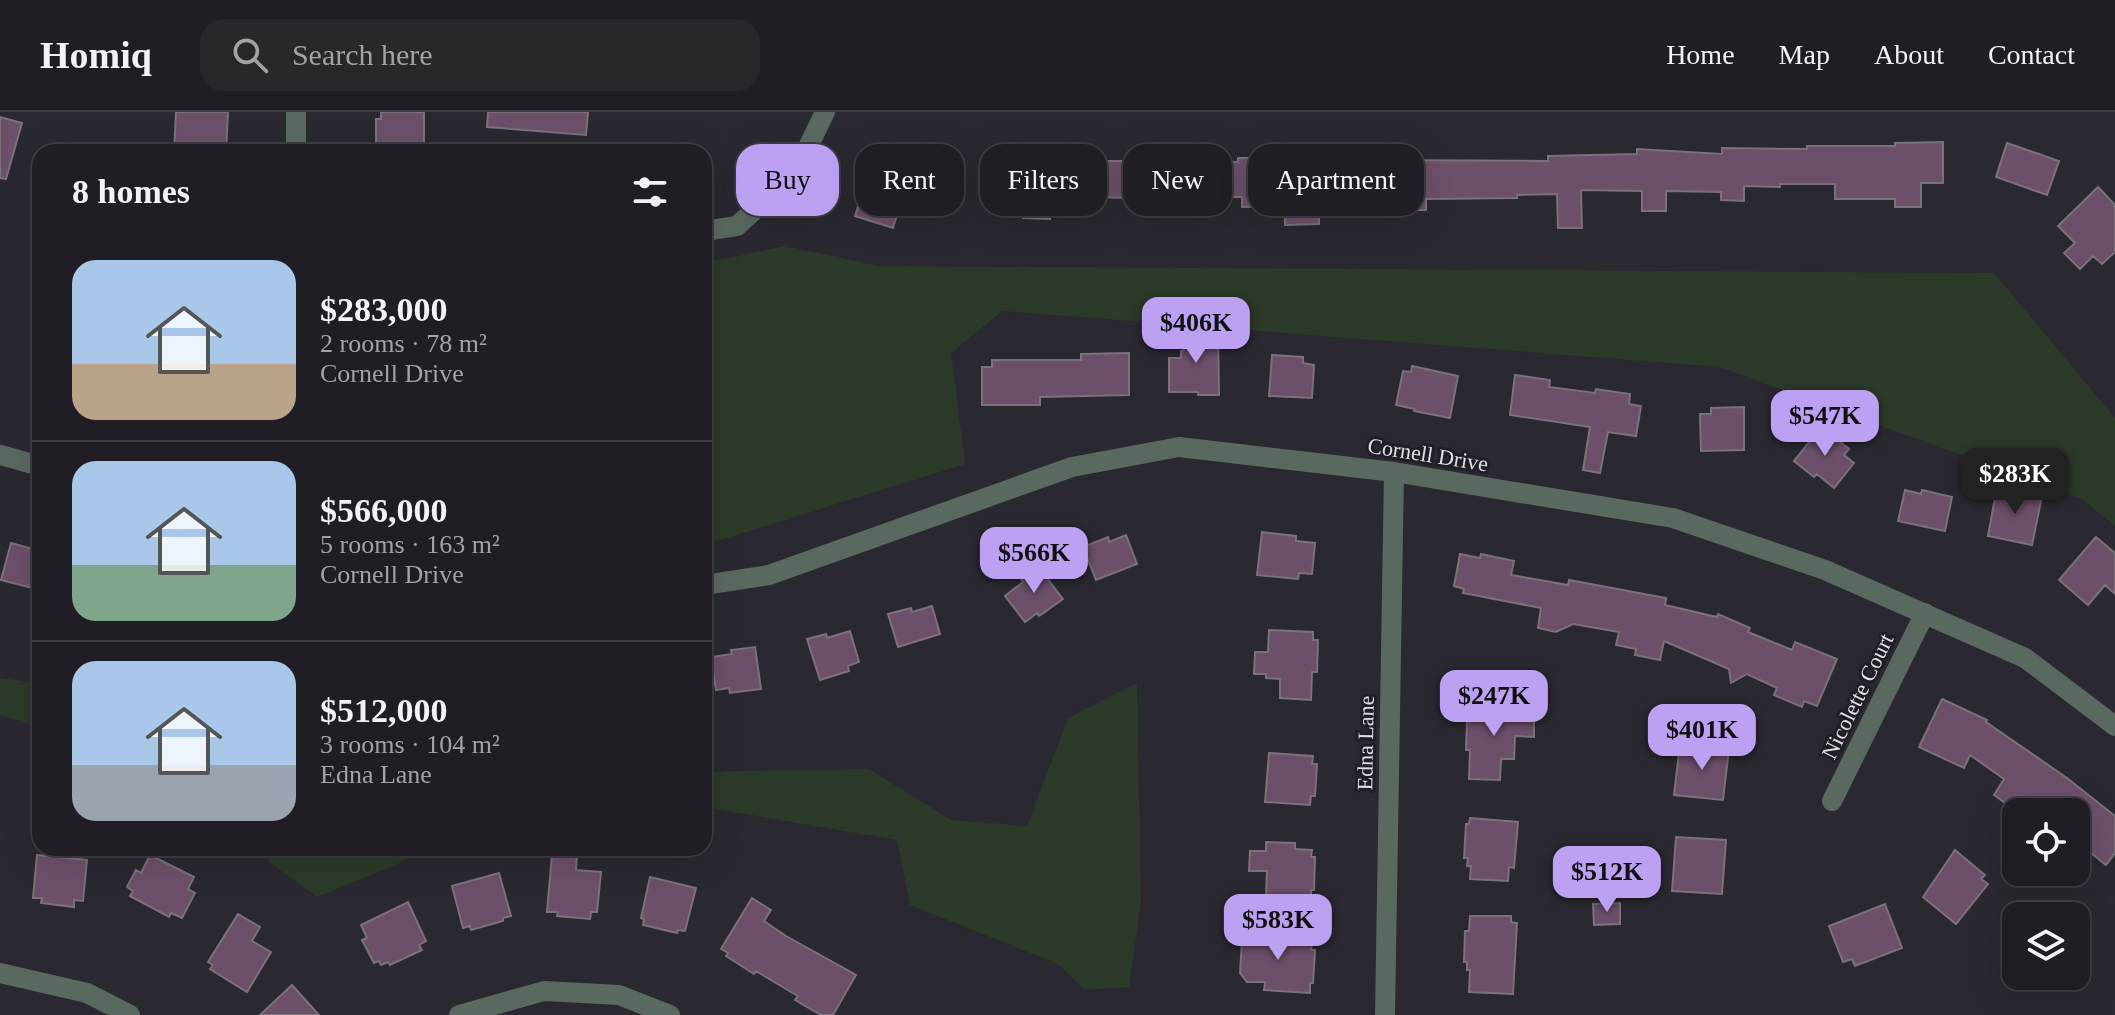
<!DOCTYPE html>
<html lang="en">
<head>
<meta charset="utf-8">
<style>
  :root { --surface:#201e24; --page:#28272c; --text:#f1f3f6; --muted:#a2a2a6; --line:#3d3c41; --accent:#bca0f2 }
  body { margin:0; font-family:Georgia,serif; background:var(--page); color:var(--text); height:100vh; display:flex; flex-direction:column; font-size:30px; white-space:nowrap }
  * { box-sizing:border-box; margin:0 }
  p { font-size:26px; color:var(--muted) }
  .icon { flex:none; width:44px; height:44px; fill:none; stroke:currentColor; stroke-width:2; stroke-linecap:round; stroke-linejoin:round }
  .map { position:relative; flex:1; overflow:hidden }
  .drawer { position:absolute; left:32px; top:32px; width:680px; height:712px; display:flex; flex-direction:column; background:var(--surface); border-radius:24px; box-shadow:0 8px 32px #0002,0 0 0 2px var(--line) }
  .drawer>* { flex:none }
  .top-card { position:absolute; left:736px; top:32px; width:760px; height:72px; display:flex; gap:16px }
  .controls { position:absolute; left:2002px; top:686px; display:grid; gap:16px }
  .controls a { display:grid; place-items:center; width:88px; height:88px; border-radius:16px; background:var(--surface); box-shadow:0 8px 32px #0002,0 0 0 2px var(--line); font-size:40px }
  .price { position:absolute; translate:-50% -68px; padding:0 18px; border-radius:16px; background:var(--accent); color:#111; font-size:26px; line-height:52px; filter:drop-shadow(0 2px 4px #0008) }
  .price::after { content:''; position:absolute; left:50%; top:48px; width:24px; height:18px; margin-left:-12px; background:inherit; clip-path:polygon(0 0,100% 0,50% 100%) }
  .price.selected { background:#222; color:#fff }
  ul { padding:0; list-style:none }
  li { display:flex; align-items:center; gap:24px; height:200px; padding:0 40px }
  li+li { border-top:2px solid var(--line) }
  li span { display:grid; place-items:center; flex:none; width:224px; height:160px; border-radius:24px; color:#555 }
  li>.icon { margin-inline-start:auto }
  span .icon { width:96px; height:96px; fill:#fffc; stroke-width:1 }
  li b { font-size:34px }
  h2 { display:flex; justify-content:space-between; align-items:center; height:96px; padding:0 40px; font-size:34px }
  .tag { padding:0 28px; border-radius:24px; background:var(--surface); box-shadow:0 8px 32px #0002,0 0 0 2px var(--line); font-size:28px; line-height:72px }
  .tag.selected { background:var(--accent); color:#111 }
  header { display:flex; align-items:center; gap:48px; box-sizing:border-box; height:112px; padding:0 40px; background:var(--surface); border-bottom:2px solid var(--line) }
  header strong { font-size:38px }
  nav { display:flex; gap:44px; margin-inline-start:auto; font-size:28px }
  .search { width:560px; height:72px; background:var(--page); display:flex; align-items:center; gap:20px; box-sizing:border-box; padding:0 28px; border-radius:24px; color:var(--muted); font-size:30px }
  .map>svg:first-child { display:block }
</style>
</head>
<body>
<header>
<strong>Homiq</strong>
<div class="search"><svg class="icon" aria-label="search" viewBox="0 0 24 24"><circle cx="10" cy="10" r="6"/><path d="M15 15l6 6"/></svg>Search here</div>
<nav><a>Home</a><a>Map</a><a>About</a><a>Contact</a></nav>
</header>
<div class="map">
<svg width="2115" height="903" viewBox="0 0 2115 903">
  <rect width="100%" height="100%" fill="#2a2830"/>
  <!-- green -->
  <path fill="#2c3a29" d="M785,134L878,154L1994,161L2115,306V414L2082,387L1720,255L1002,199L951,241L965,352L704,433V151Z
    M0,566L40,571V615L0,603Z
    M1137,571L1141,791L1129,875L1085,878L1058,852L910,793L897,728L704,695V661L731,659L869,657L951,708L1027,714L1068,606Z
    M268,736H425L396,753L317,785L269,750Z"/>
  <!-- building -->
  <path fill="#6c506a" stroke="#7a7179" stroke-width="2" d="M176,0H228L226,40H174Z
    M381,0H424V40H381V36L376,35V7H381Z
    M488,0H588L586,23L487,15Z
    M0,5L22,11L6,67L0,66Z
    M1943,30V71H1921V95H1895V87H1835V72H1780V75L1744,74V89L1721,88V80L1666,79V99H1642V79L1581,78L1582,116H1558L1557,82L1517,83V86L1426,87V98H1402V103H1373L1374,48L1548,49V44L1637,42V37L1722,42V36L1807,37V34H1895V31Z
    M2007,31L2059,49L2047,83L1996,65Z
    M1337,45L1338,79L1318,80L1319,112L1285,113V94L1242,95V85H1192V83L1142,82V86L1072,85L1071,97H1050V107L1023,106L1024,49L1105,51V49H1134V46H1160V50H1238V46Z
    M871,53L909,64L893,116L855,104Z
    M2098,75L2115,93V140L2102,152L2093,144L2080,157L2064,141L2075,131L2058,114Z
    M1183,219H1218L1219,283H1198V280H1169V246H1181V239H1183Z
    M1129,241V283L1040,285V293H982V255H992V248H1081V242Z
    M1272,243L1303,245V251L1314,253L1312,286L1269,284Z
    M1412,254L1458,264L1450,306L1414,299L1415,297L1396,293L1403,259L1411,260Z
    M1515,263L1550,268L1549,275L1595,281L1596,277L1630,282L1629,292L1641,294L1636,324L1608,320L1600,361L1583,358L1590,315L1510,303Z
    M1744,295V338L1701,339L1700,302H1711V296Z
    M1821,315L1849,337L1844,343L1854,351L1834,376L1817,362L1814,365L1794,349Z
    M1997,375L2042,384L2032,433L1988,424Z
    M1905,378L1921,382L1922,378L1952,385L1945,419L1898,409Z
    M1262,420L1296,424V429L1315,431L1312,462L1299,461L1298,467L1257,463Z
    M1126,423L1137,452L1096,468L1083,435L1108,425L1109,430Z
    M2096,425L2115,441V482L2105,473L2088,493L2059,468Z
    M11,431L40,439V478L1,468Z
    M1460,442L1480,446L1481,442L1514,449L1511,463L1568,473L1569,468L1666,486L1665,493L1717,505L1718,502L1750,516L1748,520L1792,538L1795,530L1837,547L1817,594L1804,589L1802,595L1774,583L1777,576L1747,562L1731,571L1729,557L1664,529L1660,548L1635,543L1636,537L1616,533L1619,520L1573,512L1556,520L1538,516L1541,496L1463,481L1464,477L1454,474Z
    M1037,453L1063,487L1039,504L1037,501L1025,510L1005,484L1023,470L1020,466Z
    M932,494L940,522L898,535L888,502L911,496L912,500Z
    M1269,518L1313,520V528H1318L1317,560H1312L1311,588L1280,586V567L1266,566V562H1254L1255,540H1268Z
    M850,519L859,550L848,554L849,559L820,568L807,527L826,522L827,526Z
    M755,535L761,577L730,581L729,576L716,578L711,545L732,542L731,538Z
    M1942,587L1987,608L1986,610L2067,666L2115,704V741L2106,753L2076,729V700H2043L2023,686L2015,698L1994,683L2004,667L1970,643L1964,656L1919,635Z
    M1483,588H1508V603L1534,604V625L1515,624L1514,647H1501L1500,668L1469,667L1470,638H1466L1467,609H1471V603L1482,604Z
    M1680,632L1729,637L1723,688L1674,683Z
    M1269,641L1313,644L1312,652H1317L1315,684H1311L1310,693L1265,690Z
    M1470,706L1518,710L1514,756L1509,755L1508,769L1470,767L1471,754H1467L1468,746H1464L1466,712H1469Z
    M1676,725L1726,728L1722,782L1672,779Z
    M1266,730L1295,731V737L1312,738L1311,745H1315L1314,778H1311V786L1266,784L1267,759H1249L1250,739H1266Z
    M1955,738L1985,763L1981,767L1988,772L1956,812L1923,785Z
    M552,742L577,744L576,758L601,760L597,800H591L590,807L557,804L558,800H547Z
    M37,743L87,748L83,789L74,788V795L41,791L42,786H33Z
    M150,743L194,765L188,777L195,781L182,806L171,801L169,805L130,784L133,779L127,775L136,758L141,761Z
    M499,761L511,804L503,806V809L471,818L470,814L463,816L452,774Z
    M650,765L696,776L685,819L678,818L677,821L643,813L644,807L641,806Z
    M752,786L771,798L764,809L786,824L856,863L833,903H821L795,888L798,884L791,880L756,859L754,862L726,844L728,841L721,837Z
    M408,790L426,829L419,833L422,838L390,853L388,850L381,853L379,849L374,851L362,828L367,826L361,813Z
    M1620,791V812L1594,813L1593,792Z
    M1885,792L1902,836L1855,854L1852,847L1843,850L1829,814Z
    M238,802L260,815L252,829L271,840L247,880L210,857L213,853L208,850Z
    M1470,804H1511V810L1517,811L1513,882L1469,880L1470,858H1467V850H1464L1465,819H1469Z
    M1259,816L1283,817V824L1295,825L1294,831L1312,832L1311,838H1315L1313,871H1310V881L1264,878L1265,870H1247L1240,861L1242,828H1258Z
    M292,873L319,903H260Z"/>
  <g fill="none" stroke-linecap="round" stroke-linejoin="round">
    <!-- street -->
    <path stroke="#5a6960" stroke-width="20" d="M296,40V0
      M704,119L737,114L796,60L825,0
      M0,343L40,354
      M704,473L769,463L1072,355L1179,335L1394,360L1673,406L1825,458L2025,546L2115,614
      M1832,689L1925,501
      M0,861L87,881L130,903
      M459,903L544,879L619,883L670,903
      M1385,903L1394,360"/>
  </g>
  <g text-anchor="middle" stroke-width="6" stroke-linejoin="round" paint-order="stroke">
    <!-- street labels -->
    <g font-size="22" fill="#e0dfe4" stroke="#201e26">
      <text transform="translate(1428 342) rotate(9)" y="8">Cornell Drive</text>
      <text transform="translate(1857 584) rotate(-64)" y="8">Nicolette Court</text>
      <text transform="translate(1365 631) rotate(-89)" y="8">Edna Lane</text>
    </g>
  </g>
</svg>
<div class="controls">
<a><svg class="icon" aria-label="locate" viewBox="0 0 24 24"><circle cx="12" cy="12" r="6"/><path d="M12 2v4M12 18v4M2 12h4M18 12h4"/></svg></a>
<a><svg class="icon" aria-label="layers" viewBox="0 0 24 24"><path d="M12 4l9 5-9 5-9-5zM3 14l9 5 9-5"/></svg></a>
</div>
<b class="price" style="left:1196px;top:253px">$406K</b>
<b class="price" style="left:1825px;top:346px">$547K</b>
<b class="price selected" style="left:2015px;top:404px">$283K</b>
<b class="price" style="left:1034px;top:483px">$566K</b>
<b class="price" style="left:1494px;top:626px">$247K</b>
<b class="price" style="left:1702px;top:660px">$401K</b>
<b class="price" style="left:1607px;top:802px">$512K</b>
<b class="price" style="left:1278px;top:850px">$583K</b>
<div class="top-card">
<a class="tag selected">Buy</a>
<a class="tag">Rent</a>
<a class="tag">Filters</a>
<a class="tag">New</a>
<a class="tag">Apartment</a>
</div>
<section class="drawer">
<h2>8 homes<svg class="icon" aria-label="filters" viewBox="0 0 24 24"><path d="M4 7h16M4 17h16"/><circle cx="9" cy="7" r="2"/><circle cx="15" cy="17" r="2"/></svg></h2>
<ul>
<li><span style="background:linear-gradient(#a9c7e8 65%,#b9a48a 0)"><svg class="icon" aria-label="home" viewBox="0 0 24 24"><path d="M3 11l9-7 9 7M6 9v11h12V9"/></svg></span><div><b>$283,000</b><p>2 rooms · 78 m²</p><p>Cornell Drive</p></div></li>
<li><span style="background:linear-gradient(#a9c7e8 65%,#7fa58c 0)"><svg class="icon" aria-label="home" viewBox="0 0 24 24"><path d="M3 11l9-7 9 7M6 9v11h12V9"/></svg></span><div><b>$566,000</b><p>5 rooms · 163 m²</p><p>Cornell Drive</p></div></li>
<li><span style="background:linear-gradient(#a9c7e8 65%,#9aa5b1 0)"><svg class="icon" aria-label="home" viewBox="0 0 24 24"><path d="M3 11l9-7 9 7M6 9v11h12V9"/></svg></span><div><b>$512,000</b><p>3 rooms · 104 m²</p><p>Edna Lane</p></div></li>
</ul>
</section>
</div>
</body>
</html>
